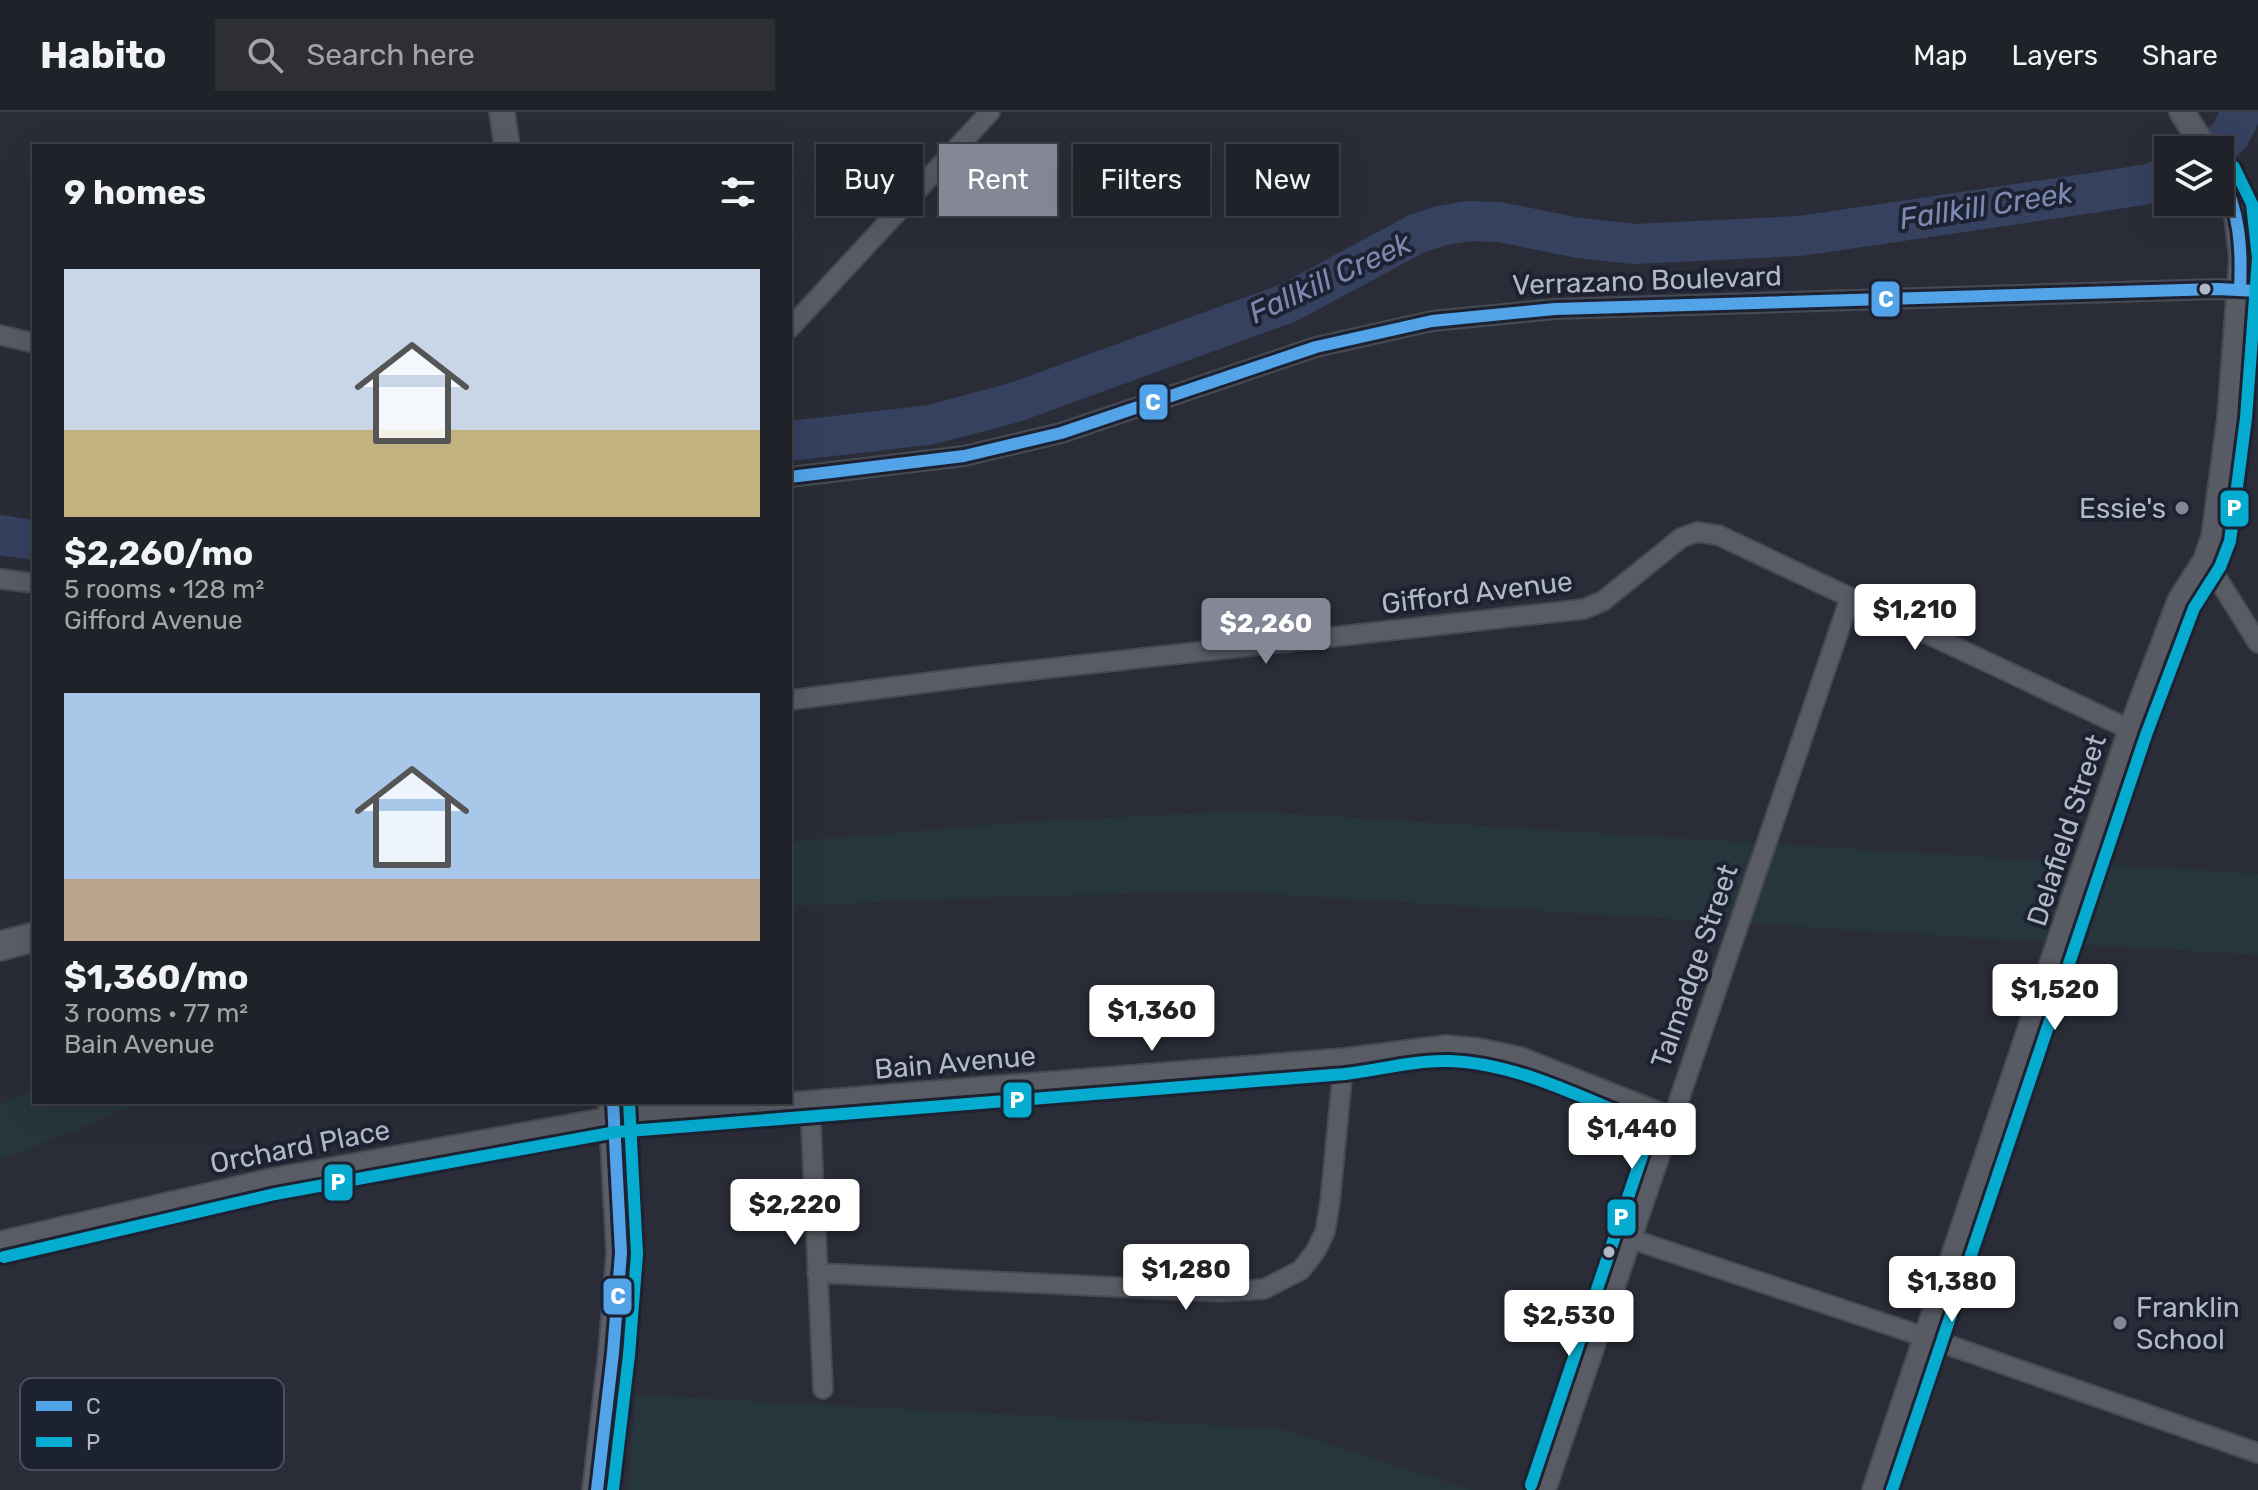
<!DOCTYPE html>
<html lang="en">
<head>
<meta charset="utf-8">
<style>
  :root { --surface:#202229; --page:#2d2f35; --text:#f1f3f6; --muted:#a2a4a8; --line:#3d3f46; --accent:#838796 }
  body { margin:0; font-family:Rubik,sans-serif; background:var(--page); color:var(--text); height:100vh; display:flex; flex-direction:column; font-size:30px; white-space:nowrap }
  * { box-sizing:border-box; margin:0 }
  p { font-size:26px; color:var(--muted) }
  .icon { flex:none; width:44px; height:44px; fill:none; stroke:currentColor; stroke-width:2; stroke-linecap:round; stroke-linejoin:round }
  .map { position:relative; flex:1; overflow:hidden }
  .details { position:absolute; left:32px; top:32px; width:760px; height:960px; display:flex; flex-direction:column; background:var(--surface); border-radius:0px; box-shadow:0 8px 32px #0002,0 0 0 2px var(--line) }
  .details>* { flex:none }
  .hud { position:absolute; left:816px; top:32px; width:760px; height:72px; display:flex; gap:16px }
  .controls { position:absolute; left:2154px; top:24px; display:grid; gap:16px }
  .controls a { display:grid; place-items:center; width:80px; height:80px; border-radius:0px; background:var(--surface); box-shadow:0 8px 32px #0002,0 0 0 2px var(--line); font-size:40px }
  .price { position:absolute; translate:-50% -68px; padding:0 18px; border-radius:8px; background:#fff; color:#222; font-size:26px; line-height:52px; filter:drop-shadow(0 2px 4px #0008) }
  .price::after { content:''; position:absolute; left:50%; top:48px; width:24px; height:18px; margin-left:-12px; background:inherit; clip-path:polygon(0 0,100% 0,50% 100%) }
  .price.on { background:var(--accent); color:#fff }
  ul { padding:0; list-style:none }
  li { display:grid; align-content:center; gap:16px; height:424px; padding:0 32px }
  li span { display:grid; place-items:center; height:248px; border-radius:0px; color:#555 }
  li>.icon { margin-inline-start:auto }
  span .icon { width:144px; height:144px; fill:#fffc; stroke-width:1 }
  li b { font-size:34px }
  h2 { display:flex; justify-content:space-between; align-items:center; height:96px; padding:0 32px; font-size:34px }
  .tag { padding:0 28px; border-radius:0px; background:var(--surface); box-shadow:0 8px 32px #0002,0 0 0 2px var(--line); font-size:28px; line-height:72px }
  .tag.on { background:var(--accent); color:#fff }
  header { display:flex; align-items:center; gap:48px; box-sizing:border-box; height:112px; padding:0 40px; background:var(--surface); border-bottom:2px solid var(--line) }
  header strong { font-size:38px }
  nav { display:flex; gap:44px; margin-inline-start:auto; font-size:28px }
  .search { width:560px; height:72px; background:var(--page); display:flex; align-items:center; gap:20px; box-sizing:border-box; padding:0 28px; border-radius:0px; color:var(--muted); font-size:30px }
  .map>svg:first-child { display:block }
</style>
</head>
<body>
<header>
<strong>Habito</strong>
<div class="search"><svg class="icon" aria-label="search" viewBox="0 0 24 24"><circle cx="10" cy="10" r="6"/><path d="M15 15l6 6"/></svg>Search here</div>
<nav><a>Map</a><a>Layers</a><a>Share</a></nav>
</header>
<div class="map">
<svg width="2258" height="1378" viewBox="0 0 2258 1378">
  <rect width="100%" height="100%" fill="#2a2d37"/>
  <!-- green -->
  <path fill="#27363d" d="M1244,699L2258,762V843L1238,780L1016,784L790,794V730L1012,711Z
    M34,978V990H144L5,1046L0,1052V993Z
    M636,1283L1282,1317L1472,1378H627Z"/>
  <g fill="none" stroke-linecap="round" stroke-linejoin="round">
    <!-- river -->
    <path stroke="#364160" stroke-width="40" d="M2214,38L2230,23L2242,0
      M790,329L929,313L1013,291L1288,191L1416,122L1440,114L1469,109L1499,110L1579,126L1635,132L1800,124L2092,81L2148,72L2168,65
      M0,423L34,428"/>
    <defs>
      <path id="street" d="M790,216L990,0
        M0,223L34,231
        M790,365L964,344L1061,321L1316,235L1432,209L1555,197L2217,177L2258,179
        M2206,448L2258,531
        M0,467L34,471
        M790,588L971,565L1584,497L1603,489L1681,426L1697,420L1718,423L2131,618
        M810,990L823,1277
        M1631,1127L1928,1226L2258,1341
        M0,1129L272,1066L614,1004L1344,946L1446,933L1479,936L1521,945L1672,1005
        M817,1161L1222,1180L1264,1177L1301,1158L1315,1140L1325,1120L1330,1090L1344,946
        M1546,1378L1850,486"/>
      <path id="secondary" d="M502,0L507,34
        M2182,0L2206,38
        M1875,1378L2131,618L2180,489L2206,448L2214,425L2230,305L2242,146L2236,96L2220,62"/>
      <path id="primary" d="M0,834L34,825
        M597,1378L613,1241L621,1141L613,990"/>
    </defs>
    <!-- street casing -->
    <use href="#street" stroke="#474a51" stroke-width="22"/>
    <!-- secondary casing -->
    <use href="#secondary" stroke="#474a51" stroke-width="28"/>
    <!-- primary casing -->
    <use href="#primary" stroke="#474a54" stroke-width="32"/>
    <!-- street -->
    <use href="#street" stroke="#5a5c65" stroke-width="18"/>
    <!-- secondary -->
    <use href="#secondary" stroke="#585a64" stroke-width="24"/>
    <!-- primary -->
    <use href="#primary" stroke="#5c5e67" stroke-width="28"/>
    <defs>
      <path id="bus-1" d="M2220,62C2240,99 2242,137 2240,178
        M790,365L964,344L1061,321L1316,235L1432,209L1555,197L2217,177L2258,179
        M597,1378L613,1241L621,1141L613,990"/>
      <path id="bus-2" d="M4,1145L275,1082L616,1020L1345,962C1379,958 1415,948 1449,949C1519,951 1588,989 1652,1014L1531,1373
        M613,1378L629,1243L637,1142L629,990
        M1892,1378L2146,623L2194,496L2220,455L2230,429L2246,306L2258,146L2252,92L2234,55"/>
    </defs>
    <!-- bus-1 casing -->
    <use href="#bus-1" stroke="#1d2232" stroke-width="18"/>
    <!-- bus-2 casing -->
    <use href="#bus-2" stroke="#1d2232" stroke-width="18"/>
    <!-- bus-1 -->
    <use href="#bus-1" stroke="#53a3e8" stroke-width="12"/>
    <!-- bus-2 -->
    <use href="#bus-2" stroke="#06acd0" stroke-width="12"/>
  </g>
  <!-- markers -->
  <g fill="#b3b8c9" stroke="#1d2232" stroke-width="3">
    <circle cx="2205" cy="177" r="7"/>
    <circle cx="1609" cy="1140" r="7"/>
  </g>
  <g fill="#838796" stroke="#1d2232" stroke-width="3">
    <circle cx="2182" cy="396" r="8"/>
    <circle cx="2120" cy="1211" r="8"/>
  </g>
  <g text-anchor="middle" stroke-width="8" stroke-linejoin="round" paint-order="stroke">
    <!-- street labels -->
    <g font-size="28" fill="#b3b8c9" stroke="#1d2232">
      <text transform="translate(1647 168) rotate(-2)" y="10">Verrazano Boulevard</text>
      <text transform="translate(1477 480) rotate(-7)" y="10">Gifford Avenue</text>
      <text transform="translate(2066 718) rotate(-72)" y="10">Delafield Street</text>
      <text transform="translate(1694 854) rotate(-71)" y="10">Talmadge Street</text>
      <text transform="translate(955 950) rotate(-5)" y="10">Bain Avenue</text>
      <text transform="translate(300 1034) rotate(-11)" y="10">Orchard Place</text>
    </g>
    <!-- poi labels -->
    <g font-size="28" fill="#b3b8c9" stroke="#1d2232" text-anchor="end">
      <text x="2166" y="406">Essie's</text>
      <text x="2136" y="1205" text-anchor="start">Franklin<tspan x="2136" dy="32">School</tspan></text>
    </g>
    <!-- water labels -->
    <g font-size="30" font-style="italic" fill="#7b89b1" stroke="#1d2232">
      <text transform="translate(1986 94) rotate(-9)" y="10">Fallkill Creek</text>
      <text transform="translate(1330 166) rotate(-25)" y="10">Fallkill Creek</text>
    </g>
  </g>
  <!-- legend -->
  <rect x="20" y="1266" width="264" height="92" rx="12" fill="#1d2232" stroke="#4a4f5f" stroke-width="2"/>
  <rect x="36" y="1289" width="36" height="10" fill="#53a3e8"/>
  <rect x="36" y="1325" width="36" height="10" fill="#06acd0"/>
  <g font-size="22" fill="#b3b8c9">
    <text x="86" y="1302">C</text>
    <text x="86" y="1338">P</text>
  </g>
  <g stroke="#1d2232" stroke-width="3">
    <rect x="1870" y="168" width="31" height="38" rx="8" fill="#53a3e8"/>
    <rect x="1138" y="271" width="31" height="38" rx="8" fill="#53a3e8"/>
    <rect x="2219" y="377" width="31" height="39" rx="8" fill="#06acd0"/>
    <rect x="1002" y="969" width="31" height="38" rx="8" fill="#06acd0"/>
    <rect x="323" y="1051" width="31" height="39" rx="8" fill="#06acd0"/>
    <rect x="1606" y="1086" width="31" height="39" rx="8" fill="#06acd0"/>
    <rect x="602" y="1165" width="31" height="39" rx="8" fill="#53a3e8"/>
  </g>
  <g font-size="22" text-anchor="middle" font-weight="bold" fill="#fff">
    <text x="1886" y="195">C</text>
    <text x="1153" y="298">C</text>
    <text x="2234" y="404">P</text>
    <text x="1017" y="996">P</text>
    <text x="338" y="1078">P</text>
    <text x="1621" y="1113">P</text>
    <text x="618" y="1192">C</text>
  </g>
</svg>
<div class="controls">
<a><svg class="icon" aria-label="layers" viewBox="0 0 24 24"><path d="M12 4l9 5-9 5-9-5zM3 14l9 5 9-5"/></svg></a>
</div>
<b class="price" style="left:1915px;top:540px">$1,210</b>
<b class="price on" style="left:1266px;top:554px">$2,260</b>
<b class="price" style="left:2055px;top:920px">$1,520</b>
<b class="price" style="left:1152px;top:941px">$1,360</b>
<b class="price" style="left:1632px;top:1059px">$1,440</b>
<b class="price" style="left:795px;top:1135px">$2,220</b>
<b class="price" style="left:1186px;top:1200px">$1,280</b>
<b class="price" style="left:1952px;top:1212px">$1,380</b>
<b class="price" style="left:1569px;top:1246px">$2,530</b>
<div class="hud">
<a class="tag">Buy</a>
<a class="tag on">Rent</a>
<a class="tag">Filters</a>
<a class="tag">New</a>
</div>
<section class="details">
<h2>9 homes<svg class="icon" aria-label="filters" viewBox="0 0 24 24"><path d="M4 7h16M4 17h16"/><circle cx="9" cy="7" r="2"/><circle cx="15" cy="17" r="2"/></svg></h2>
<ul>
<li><span style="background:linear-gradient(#c9d6e8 65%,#c2b280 0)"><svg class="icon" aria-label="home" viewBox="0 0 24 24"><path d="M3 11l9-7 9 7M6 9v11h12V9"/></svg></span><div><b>$2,260/mo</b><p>5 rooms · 128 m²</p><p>Gifford Avenue</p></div></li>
<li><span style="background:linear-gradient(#a9c7e8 75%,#b9a48a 0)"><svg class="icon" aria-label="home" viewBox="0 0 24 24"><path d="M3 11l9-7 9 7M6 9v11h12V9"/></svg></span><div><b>$1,360/mo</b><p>3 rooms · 77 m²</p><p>Bain Avenue</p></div></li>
</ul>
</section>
</div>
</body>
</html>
